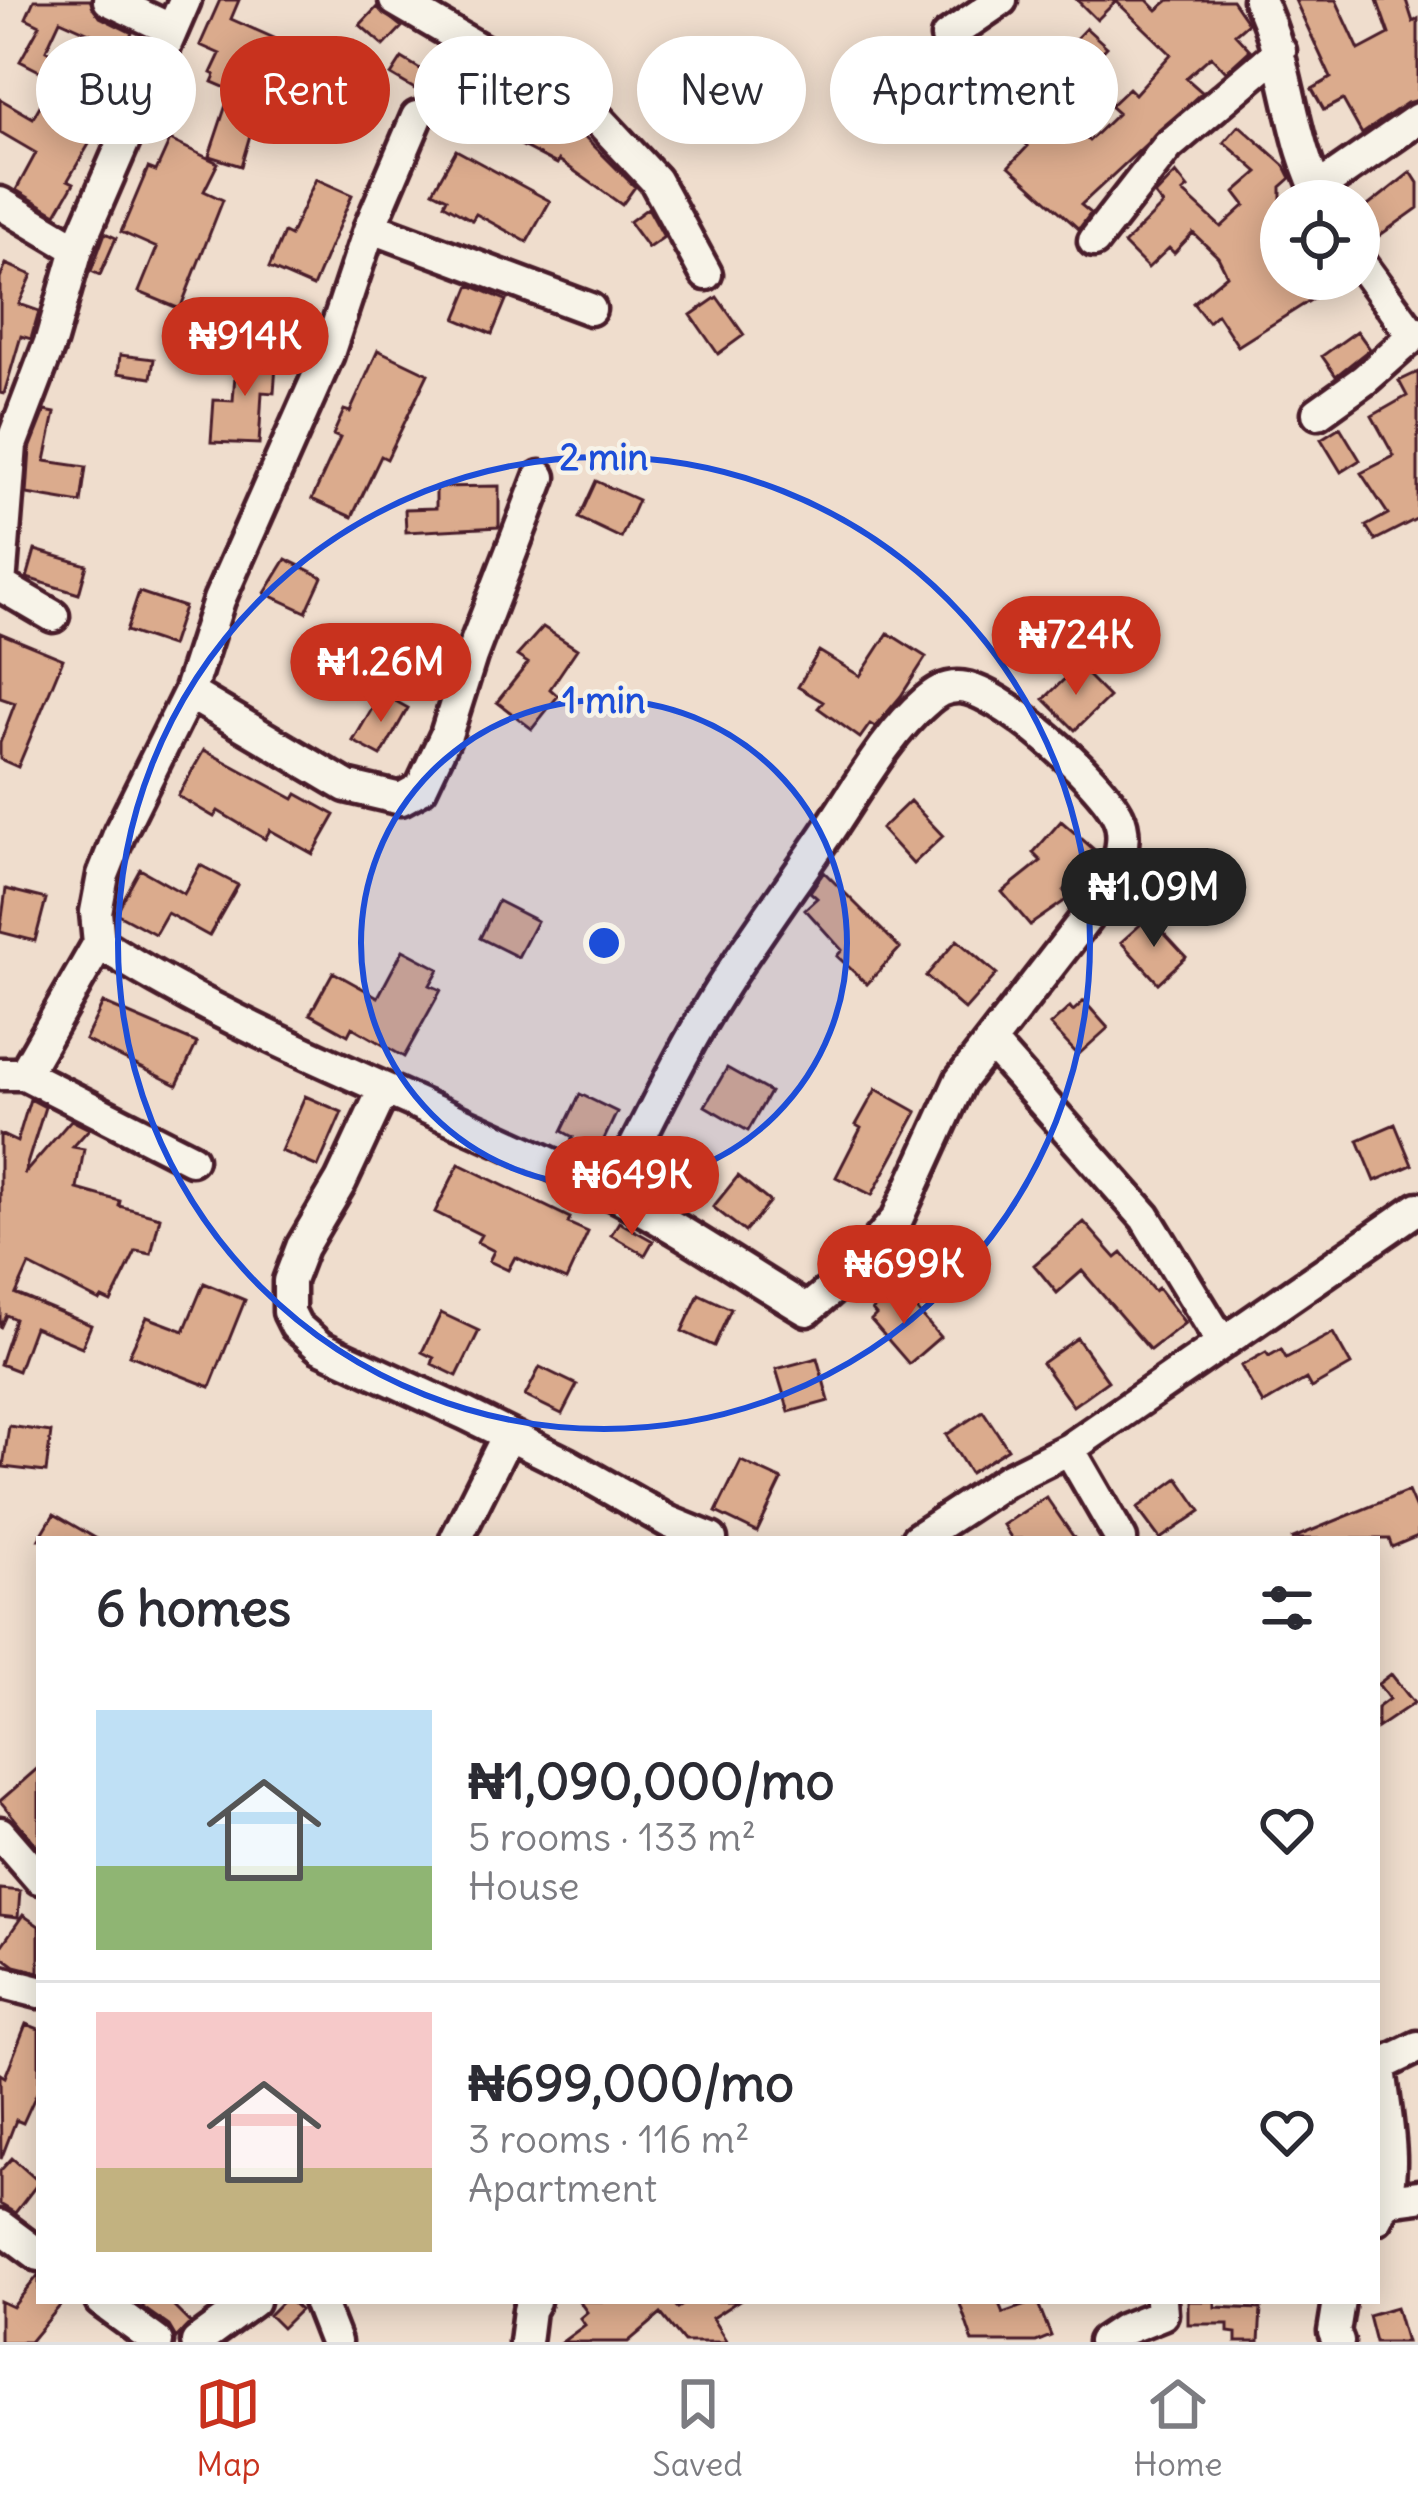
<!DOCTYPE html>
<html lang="en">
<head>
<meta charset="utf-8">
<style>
  :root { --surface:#fff; --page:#f2f2f3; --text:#2b2b33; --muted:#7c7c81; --line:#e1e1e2; --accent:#c8321e }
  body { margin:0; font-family:Delius,sans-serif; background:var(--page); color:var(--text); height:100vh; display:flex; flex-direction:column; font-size:45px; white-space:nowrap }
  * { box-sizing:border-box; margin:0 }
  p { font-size:39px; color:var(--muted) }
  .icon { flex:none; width:66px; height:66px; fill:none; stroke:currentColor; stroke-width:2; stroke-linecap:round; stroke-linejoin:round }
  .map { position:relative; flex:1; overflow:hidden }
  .drawer { position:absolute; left:36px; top:1536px; width:1344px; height:768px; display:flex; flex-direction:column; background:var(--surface); border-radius:0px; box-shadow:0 6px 30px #0003 }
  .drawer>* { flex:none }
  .guide { position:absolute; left:36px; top:36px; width:1347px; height:108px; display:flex; gap:24px }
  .tools { position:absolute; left:1260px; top:180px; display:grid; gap:24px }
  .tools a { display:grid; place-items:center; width:120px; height:120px; border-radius:50%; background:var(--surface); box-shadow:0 6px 30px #0003; font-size:60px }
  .price { position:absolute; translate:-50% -102px; padding:0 27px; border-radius:42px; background:var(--accent); color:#fff; font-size:39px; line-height:78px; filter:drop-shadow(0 3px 6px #0008) }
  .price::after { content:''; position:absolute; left:50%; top:72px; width:36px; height:27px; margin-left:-18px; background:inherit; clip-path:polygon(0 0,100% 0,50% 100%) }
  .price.selected { background:#222; color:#fff }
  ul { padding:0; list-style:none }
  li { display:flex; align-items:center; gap:36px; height:300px; padding:0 60px }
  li+li { border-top:3px solid var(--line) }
  li span { display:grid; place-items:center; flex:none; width:336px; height:240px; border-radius:0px; color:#555 }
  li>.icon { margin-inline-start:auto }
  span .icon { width:144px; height:144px; fill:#fffc; stroke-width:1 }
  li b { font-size:51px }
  h2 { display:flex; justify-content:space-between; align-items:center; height:144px; padding:0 60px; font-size:51px }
  .pill { padding:0 42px; border-radius:54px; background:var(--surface); box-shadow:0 6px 30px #0003; font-size:42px; line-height:108px }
  .pill.selected { background:var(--accent); color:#fff }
  .menu { display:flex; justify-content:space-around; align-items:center; height:168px; border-top:3px solid var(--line); background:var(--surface); font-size:33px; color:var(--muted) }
  .menu a { display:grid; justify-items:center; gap:6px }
  .menu .selected { color:var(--accent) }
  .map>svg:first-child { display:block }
</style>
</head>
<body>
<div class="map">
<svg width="1418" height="2342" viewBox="0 0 1418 2342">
  <rect width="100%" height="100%" fill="#efddcd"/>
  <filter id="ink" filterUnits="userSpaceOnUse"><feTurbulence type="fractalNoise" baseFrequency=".00833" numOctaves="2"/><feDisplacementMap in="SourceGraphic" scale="24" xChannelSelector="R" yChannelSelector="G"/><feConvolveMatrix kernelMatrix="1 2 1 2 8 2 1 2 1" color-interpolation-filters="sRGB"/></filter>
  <g filter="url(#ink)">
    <!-- building -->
    <path fill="#dbab8d" stroke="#4a1f2b" stroke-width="3" d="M34,0H90L100,17L132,33L125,49L60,20L46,50L95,75L75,113L99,127L68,180L74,183L56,214L16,190L36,153L0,132V99L33,118L55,79L20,61L40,25L26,18Z
      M220,0H239L231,19L283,42L268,78L272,80L255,118L241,166L209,156L231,90L212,82L215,75L211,73L220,54L200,45Z
      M1077,0H1147L1157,10L1169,0H1232L1248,23L1235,34L1250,50L1226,72L1211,56L1186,78L1202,92L1081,205L1091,213L1079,229L1009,166L1028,146L991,109L996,104L991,99L1010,80L987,57L1001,42L1043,82L1071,53L1066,49L1086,28L1107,47L1052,104L1089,141L1118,113L1110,106L1129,88L1135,94L1171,54L1116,1L1097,20Z
      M1295,0H1336L1359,50L1389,34L1377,0H1406L1413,22L1418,19V100L1407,103L1362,134L1343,100L1324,110L1312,89L1331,78Z
      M377,7L402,27L384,46L360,25Z
      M402,58L432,76L439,61L495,85L491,92L542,119L574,134L577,129L635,187L622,205L559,160L557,164L430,98L391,75Z
      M1239,125L1285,166L1291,178L1281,187V279H1344L1238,346L1217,314L1208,322L1193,303L1227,275L1218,257L1193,233L1174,253L1169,248L1148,268L1124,244L1163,205L1155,195L1176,173L1188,188L1183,192L1221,227L1245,205L1235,192L1258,172L1224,142Z
      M170,140L218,163L204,191L223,200L180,309L139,292L157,248L121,232L148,168L156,171Z
      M456,150L550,201L527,242L476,214L472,220L444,204L447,198L433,191Z
      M1411,172L1418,183V208L1372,241L1359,223V213Z
      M316,179L352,195L313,287L269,268L284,233L290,236Z
      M648,208L664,237L648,248L629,222Z
      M105,233L116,238L100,275L91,271Z
      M6,264L32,275L19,304L39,311L31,339L21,336L4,394L0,393V278Z
      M470,285L506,300L492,334L456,319Z
      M717,297L744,335L718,354L691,315Z
      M179,325L220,331L217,350L176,344Z
      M1357,331L1370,349L1336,376L1322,356Z
      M237,349L277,352L274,393L262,392L259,444L211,442L214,400L233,401Z
      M378,350L428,374L387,459L381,456L352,517L312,499L340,438L333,435L344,410L350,412Z
      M120,355L154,359L151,378L118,373Z
      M1418,372V518L1375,540L1366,526L1388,514L1361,473L1394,456L1372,416L1407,396L1399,381Z
      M45,411L55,413L45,461L86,467L81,503L27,494L30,449Z
      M1340,427L1360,460L1341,472L1321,439Z
      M596,481L638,500L621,538L579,518Z
      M499,486V527L406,532L405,509L436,508V487Z
      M35,550L87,565L79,594L27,578Z
      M286,559L322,577L306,612L265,593Z
      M139,592L184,607L171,646L126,631Z
      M543,627L577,649L550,689L558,696L532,729L497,702L528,663L517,656Z
      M0,633L63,659L18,767L0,759V743L15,703L0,698Z
      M888,633L926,657L901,696L875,727L870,724L860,738L818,708L823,702L798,687L819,651L860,676Z
      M1078,666L1109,697L1075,730L1044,699Z
      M381,693L408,708L381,756L353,741Z
      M204,750L294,799L297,794L335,815L313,854L270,830L265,839L218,811L214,817L178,796Z
      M910,801L943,836L913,864L881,829Z
      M1061,821L1098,853L1064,891L1069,898L1030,925L1002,892L1041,861L1033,853Z
      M200,865L238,885L209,936L167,913L155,934L116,913L140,869L184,894Z
      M824,872L900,948L867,984L837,956L842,950L805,909L817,898L810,892Z
      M6,889L46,899L35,941L0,932Z
      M498,901L537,921L518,957L480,938Z
      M1149,917L1186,957L1158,983L1121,942Z
      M957,940L997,974L965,1010L926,976Z
      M403,950L439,969L430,985L441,990L404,1057L352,1027L348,1035L310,1014L333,972L378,997Z
      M1084,1001L1108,1028L1078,1055L1050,1025L1070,1007L1073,1011Z
      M103,1003L197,1043L177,1085L85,1040Z
      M727,1068L770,1092L748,1131L705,1106Z
      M876,1089L917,1112L872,1195L836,1177L861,1128L856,1125Z
      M580,1094L617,1112L597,1154L571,1141L573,1137L562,1131Z
      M305,1096L342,1112L318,1167L281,1151Z
      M30,1099L45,1107L24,1174L71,1120L89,1129L73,1147L84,1149L77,1189L120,1201L119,1206L160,1217L151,1254L136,1251L111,1302L102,1298L100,1301L29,1265L16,1294L91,1325L82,1347L34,1327L18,1371L0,1364L15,1319L6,1315L0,1328V1134L17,1142Z
      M1395,1124L1412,1165L1375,1181L1358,1140Z
      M459,1164L570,1218L568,1223L588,1232L566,1280L515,1257L508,1270L489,1261L494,1251L477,1242L481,1235L435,1212Z
      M738,1176L770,1202L745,1232L713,1207Z
      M619,1222L653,1241L645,1255L611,1235Z
      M1084,1222L1116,1258L1122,1253L1154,1291L1158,1288L1185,1323L1150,1350L1082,1271L1057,1293L1034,1265Z
      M204,1283L245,1300L210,1387L129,1355L147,1317L184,1331Z
      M902,1292L940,1337L909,1364L871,1320L876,1315L872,1310L890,1295L893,1299Z
      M699,1294L731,1309L714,1346L682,1331Z
      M441,1313L479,1331L457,1376L432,1364L434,1358L422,1352Z
      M1333,1333L1351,1365L1311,1388L1306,1379L1263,1404L1241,1366L1266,1352L1269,1356L1281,1349L1286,1358Z
      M1077,1338L1108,1381L1073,1406L1042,1363Z
      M817,1358L829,1401L789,1412L776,1369Z
      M540,1367L577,1385L562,1414L525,1396Z
      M983,1411L1008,1449L970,1473L946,1435Z
      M9,1426L51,1432L46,1472L3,1467Z
      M741,1461L782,1480L757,1532L716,1512Z
      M1178,1478L1201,1511L1160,1539L1137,1508Z
      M1408,1491L1418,1514V1536L1392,1547L1389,1539H1291Z
      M1046,1497L1075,1539H1012L1003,1525Z
      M54,1514L97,1539H39Z
      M1391,1674L1414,1703L1377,1728V1708L1389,1699L1378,1684Z
      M39,1767V1848L0,1801Z
      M0,1889L20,1891L18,1918L0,1916Z
      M23,1915L39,1926V1972L15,1966L0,1955V1948Z
      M26,2024L39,2029V2088L23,2123L16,2120L1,2159L0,2074L5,2077Z
      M12,2158L39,2182L15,2213L0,2204V2171Z
      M39,2274V2301H64L30,2342H0V2301L13,2307Z
      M148,2301H168L190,2323L176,2338L169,2326L142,2307Z
      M283,2301H290L300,2310L282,2328L269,2315Z
      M579,2301H677L674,2304L678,2308L689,2301H738L712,2318L727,2342H684L661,2314L628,2342H562L585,2325L580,2318L587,2312Z
      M959,2301H998L1003,2313L1037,2301L1051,2336L1036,2342H973Z
      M1188,2301H1215V2307L1261,2309L1259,2342H1236V2333L1228,2332V2324H1188Z
      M1396,2307L1406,2342H1375L1368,2315Z"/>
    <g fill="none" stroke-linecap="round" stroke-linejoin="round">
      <defs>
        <path id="minor" d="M109,0L170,29
          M395,0L596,117L655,180L706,274
          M1259,0C1290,63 1289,140 1323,201
          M947,37L1001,0
          M417,117L370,227L328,354L219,600L189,693L120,832L103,875L96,912L99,943C259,1045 440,1107 610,1192C677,1226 742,1271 807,1310L850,1274L897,1219L960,1081L1105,894C1116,872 1130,840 1118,816C1101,780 998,687 958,687C944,687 935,693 925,702C888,733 855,792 827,833C791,886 753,938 719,992C679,1056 647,1126 611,1193
          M1317,189L1418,119
          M0,203L77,249
          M370,227L590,309
          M1094,241L1168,146L1280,51
          M1359,261L1413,335
          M1318,413L1364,380L1418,332
          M0,585L11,445L51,340L77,249L185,0
          M0,585L53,616
          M189,693L346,786L401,799L421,788L446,735L471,656L540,477
          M991,1043L1145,1217L1221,1341
          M0,1074H24L191,1159
          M24,1074L99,943
          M383,1091L341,1181L302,1247L289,1281V1312L296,1326L320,1347L466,1414L567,1464L669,1522L711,1539
          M1069,1449L1121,1539
          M456,1539L508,1435
          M917,1539L1007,1480L1069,1449L1418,1208
          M0,1833L39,1878
          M0,1982L39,1992
          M1377,2067L1418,2047
          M1388,2200L1418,2196
          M1377,2218C1402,2176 1384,2113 1380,2066
          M0,2226L39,2255
          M101,2301L157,2342
          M319,2301L335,2342
          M197,2342L253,2301
          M525,2342L529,2310L534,2301
          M1104,2342L1122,2330L1162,2314L1161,2301
          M1338,2342L1334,2332L1339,2301"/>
      </defs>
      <!-- minor casing -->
      <use href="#minor" stroke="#4a1f2b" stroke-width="39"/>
      <!-- minor -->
      <use href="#minor" stroke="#f7f3e8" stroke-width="30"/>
    </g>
  </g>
  <!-- distance rings -->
  <circle cx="604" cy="943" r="243" fill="#1d4ed8" fill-opacity=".12"/>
  <g fill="none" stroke="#1d4ed8" stroke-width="6">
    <circle cx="604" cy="943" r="243"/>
    <circle cx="604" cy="943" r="486"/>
  </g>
  <circle cx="604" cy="943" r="18" fill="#1d4ed8" stroke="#f7f3e8" stroke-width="6"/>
  <g font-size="36" text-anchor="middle" font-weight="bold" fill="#1d4ed8" stroke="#f7f3e8" stroke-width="9" stroke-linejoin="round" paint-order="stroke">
    <text x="604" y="470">2 min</text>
    <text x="604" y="713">1 min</text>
  </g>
</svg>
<div class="tools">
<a><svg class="icon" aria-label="locate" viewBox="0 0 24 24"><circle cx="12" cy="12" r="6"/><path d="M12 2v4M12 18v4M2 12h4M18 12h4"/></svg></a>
</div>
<b class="price" style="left:245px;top:399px">₦914K</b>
<b class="price" style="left:1076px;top:698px">₦724K</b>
<b class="price" style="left:381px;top:725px">₦1.26M</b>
<b class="price selected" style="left:1154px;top:950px">₦1.09M</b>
<b class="price" style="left:632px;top:1238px">₦649K</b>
<b class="price" style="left:904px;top:1327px">₦699K</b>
<div class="guide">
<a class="pill">Buy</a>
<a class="pill selected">Rent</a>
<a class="pill">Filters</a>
<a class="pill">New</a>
<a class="pill">Apartment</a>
</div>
<section class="drawer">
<h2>6 homes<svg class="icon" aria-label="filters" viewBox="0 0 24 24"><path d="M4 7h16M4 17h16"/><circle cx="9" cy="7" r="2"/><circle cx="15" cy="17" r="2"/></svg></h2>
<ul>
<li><span style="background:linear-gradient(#bfe0f5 65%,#8fb573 0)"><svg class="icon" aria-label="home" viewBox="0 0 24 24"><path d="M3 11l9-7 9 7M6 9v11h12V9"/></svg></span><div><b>₦1,090,000/mo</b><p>5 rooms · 133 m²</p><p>House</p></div><svg class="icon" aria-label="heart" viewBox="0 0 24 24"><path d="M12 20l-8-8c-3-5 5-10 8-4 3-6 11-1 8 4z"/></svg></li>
<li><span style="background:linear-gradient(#f6c9c9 65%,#c2b280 0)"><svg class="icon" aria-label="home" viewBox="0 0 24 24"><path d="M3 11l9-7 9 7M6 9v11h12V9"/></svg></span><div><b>₦699,000/mo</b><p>3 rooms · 116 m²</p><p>Apartment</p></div><svg class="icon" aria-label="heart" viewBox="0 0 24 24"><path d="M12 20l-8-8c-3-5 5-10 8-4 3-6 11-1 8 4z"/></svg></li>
</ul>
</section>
</div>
<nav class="menu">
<a class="selected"><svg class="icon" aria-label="map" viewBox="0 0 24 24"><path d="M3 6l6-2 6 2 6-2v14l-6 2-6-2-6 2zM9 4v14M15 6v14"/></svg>Map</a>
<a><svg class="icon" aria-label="saved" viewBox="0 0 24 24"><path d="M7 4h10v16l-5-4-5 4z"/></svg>Saved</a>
<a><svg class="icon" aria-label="home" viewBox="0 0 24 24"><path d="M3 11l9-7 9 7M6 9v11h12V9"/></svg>Home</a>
</nav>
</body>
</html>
